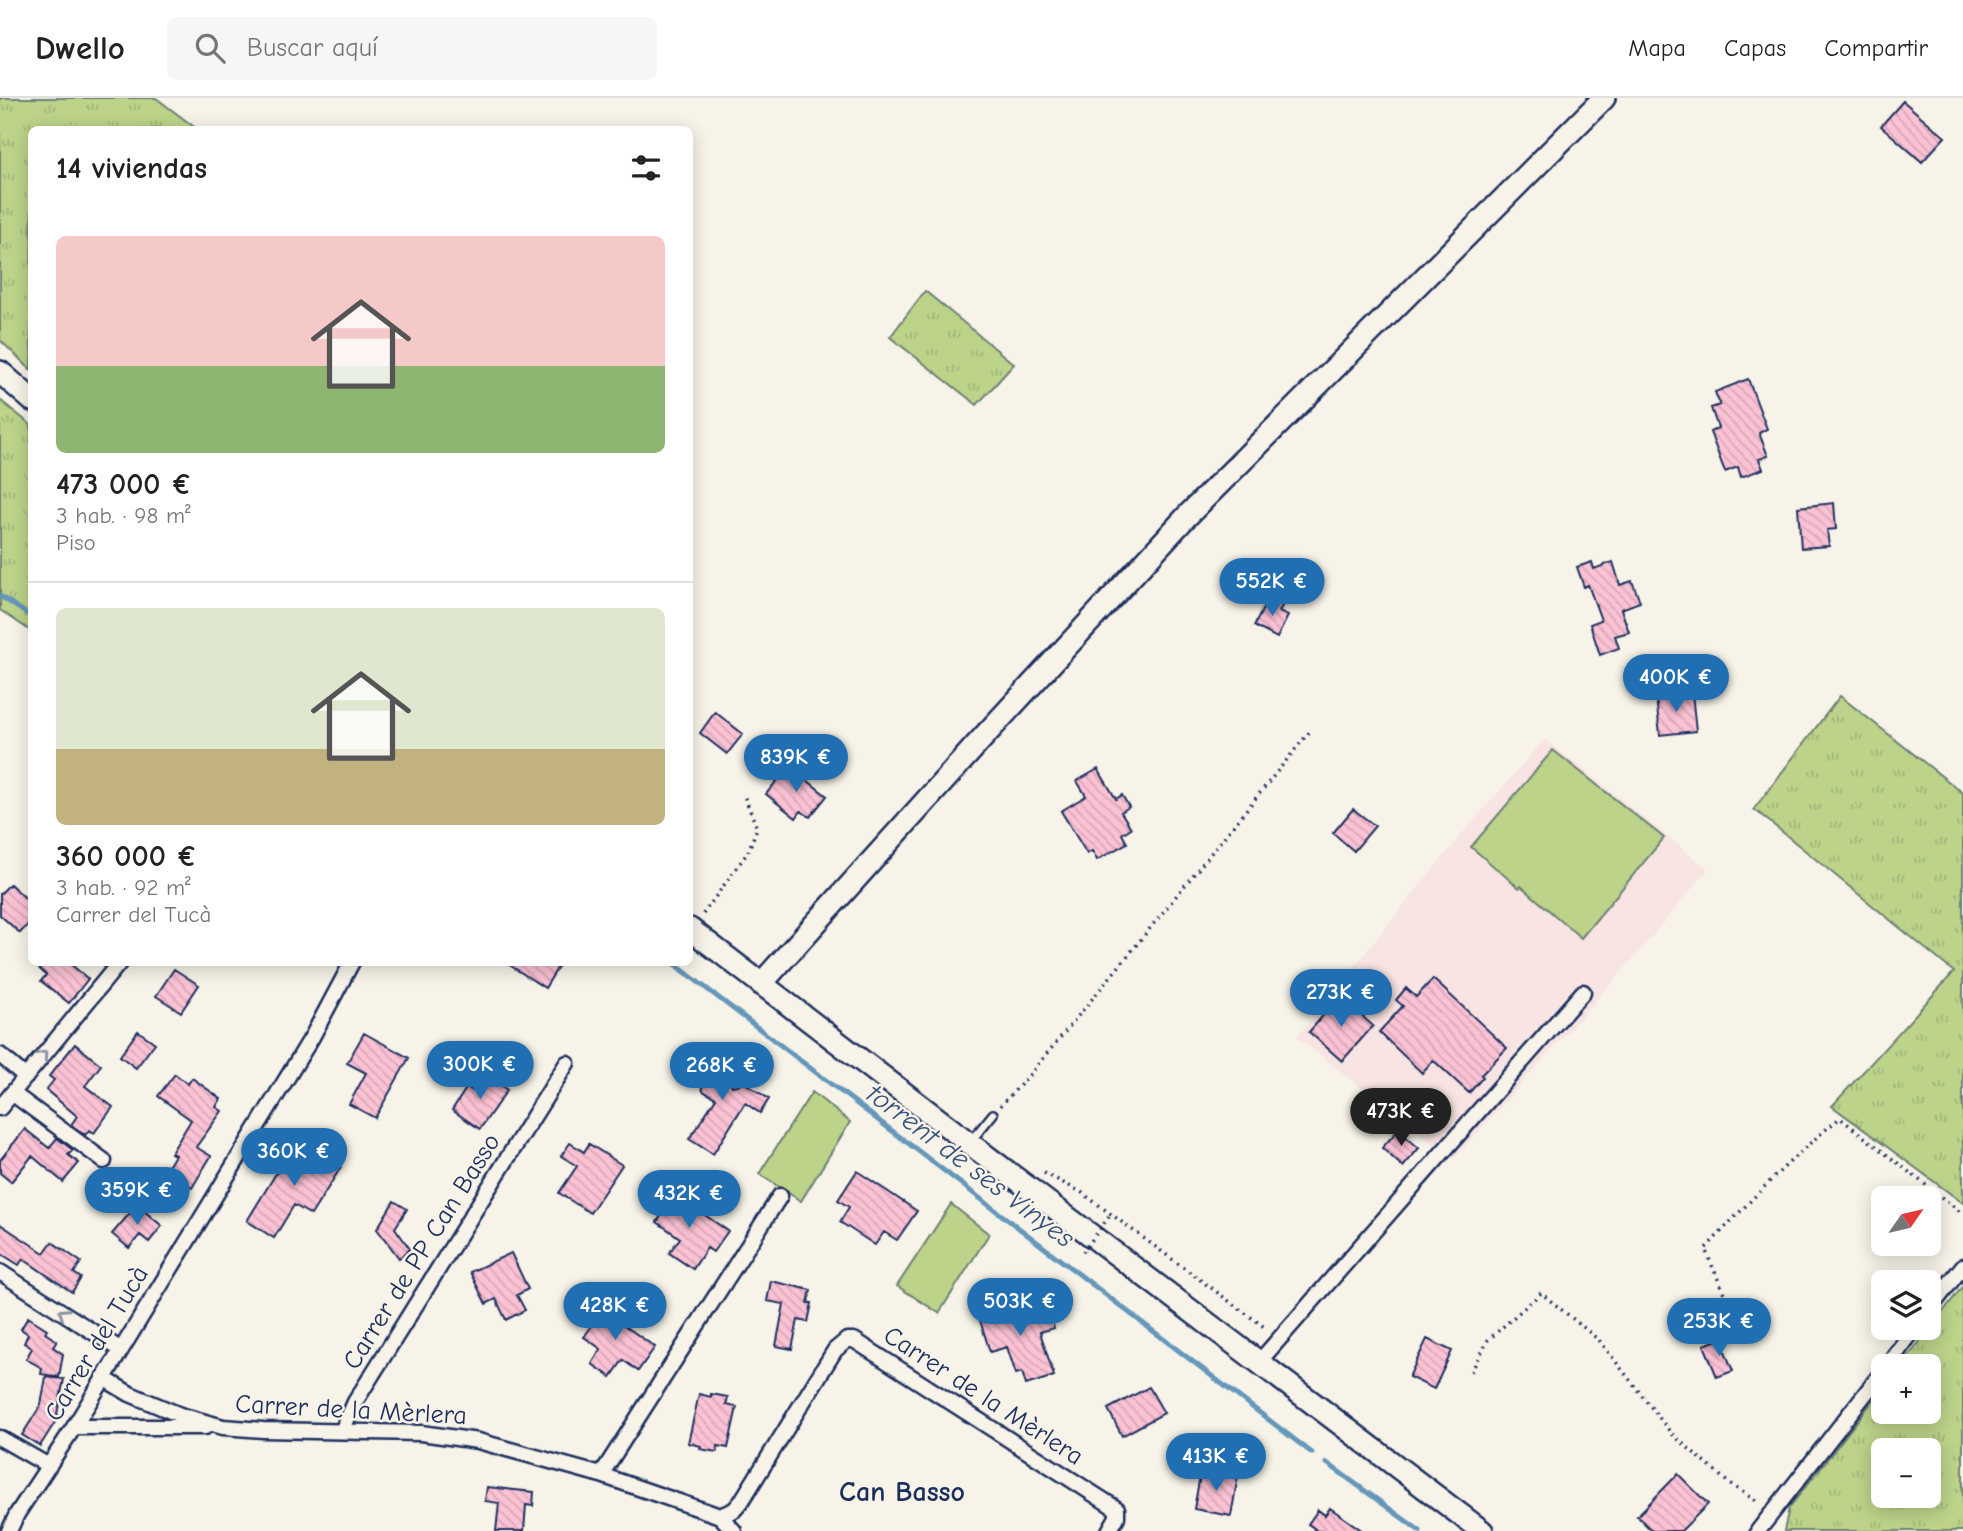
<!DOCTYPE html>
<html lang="es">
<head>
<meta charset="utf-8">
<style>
  :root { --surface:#fff; --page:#f6f6f6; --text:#222; --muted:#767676; --line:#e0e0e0; --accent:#1f6fb2 }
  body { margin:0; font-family:"Comic Neue",sans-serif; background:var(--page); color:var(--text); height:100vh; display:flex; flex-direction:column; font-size:26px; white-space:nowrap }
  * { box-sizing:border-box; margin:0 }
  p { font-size:23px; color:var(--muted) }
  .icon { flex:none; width:38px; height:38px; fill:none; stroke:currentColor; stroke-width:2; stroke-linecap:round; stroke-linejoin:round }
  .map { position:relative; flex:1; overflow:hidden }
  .sheet { position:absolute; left:28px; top:28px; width:665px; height:840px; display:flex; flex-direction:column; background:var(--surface); border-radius:10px; box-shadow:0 4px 18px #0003 }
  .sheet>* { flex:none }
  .needle { width:46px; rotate:56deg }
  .fabs { position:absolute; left:1871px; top:1088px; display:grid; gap:14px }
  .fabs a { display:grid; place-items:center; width:70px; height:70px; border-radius:10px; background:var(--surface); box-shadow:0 4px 18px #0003; font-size:35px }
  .price { position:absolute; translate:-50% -60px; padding:0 16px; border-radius:24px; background:var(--accent); color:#fff; font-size:23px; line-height:46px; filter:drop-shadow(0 2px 4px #0008) }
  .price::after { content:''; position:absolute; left:50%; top:42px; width:21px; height:16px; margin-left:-10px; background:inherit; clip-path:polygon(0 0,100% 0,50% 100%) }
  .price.on { background:#222; color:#fff }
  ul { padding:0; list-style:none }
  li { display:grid; align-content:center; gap:14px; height:371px; padding:0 28px }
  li+li { border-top:2px solid var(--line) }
  li span { display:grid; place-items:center; height:217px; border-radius:10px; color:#555 }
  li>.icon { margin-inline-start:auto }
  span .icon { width:126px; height:126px; fill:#fffc; stroke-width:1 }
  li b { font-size:30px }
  h2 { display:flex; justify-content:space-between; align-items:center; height:84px; padding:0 28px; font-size:30px }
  header { display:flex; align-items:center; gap:42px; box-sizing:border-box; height:98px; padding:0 35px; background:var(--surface); border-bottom:2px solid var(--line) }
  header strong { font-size:33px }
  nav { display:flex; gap:38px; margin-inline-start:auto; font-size:24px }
  .search { width:490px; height:63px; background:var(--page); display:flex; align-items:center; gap:18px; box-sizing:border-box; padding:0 24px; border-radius:10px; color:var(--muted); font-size:26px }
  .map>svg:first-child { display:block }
</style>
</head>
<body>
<header>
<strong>Dwello</strong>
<div class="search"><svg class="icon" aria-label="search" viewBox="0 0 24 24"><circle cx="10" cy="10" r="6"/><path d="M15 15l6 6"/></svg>Buscar aquí</div>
<nav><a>Mapa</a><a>Capas</a><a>Compartir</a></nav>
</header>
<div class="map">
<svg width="1963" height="1433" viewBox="0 0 1963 1433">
  <defs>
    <pattern id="grass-tufts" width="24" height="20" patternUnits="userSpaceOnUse" patternTransform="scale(1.75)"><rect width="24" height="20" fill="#bcd389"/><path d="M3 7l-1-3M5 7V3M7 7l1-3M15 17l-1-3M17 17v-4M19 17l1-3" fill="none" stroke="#a1b579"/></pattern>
    <pattern id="building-back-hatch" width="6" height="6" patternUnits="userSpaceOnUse" patternTransform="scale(1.75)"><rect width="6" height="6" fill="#fbc2d4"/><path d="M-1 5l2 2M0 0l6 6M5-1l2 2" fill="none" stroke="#d7a7b8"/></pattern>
  </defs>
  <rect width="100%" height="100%" fill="#f7f3e8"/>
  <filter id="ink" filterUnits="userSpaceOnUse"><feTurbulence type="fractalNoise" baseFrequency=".0143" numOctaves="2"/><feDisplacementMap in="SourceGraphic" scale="14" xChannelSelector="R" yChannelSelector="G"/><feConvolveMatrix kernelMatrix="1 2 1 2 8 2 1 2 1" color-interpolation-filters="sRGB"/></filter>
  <g filter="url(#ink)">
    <!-- built -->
    <path fill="#f8e4e2" d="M1545,641L1708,771L1635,859L1453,1062L1297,939L1461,737Z"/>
    <!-- grass -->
    <path fill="url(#grass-tufts)" stroke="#6c8174" stroke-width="2" fill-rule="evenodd" d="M0,0H156L197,31L32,32L31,272L0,242Z
      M925,193L1014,266L977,307L890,239Z
      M0,302L31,327V533L0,512Z
      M1840,598L1963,695V1105L1832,1008L1954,874L1754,711Z
      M1963,1188V1433H1784L1789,1410L1883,1290V1314H1928V1269H1900ZM1883,1353H1928V1398H1883Z"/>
    <!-- garden -->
    <path fill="#bcd389" stroke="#6c8174" stroke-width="2" d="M1553,652L1664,740L1581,840L1521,788L1519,790L1471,749Z
      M812,994L850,1024L801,1103L759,1076Z
      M951,1106L989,1136L939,1215L897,1188Z"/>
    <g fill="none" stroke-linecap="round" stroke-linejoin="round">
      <!-- stream -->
      <path stroke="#6597ba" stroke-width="5" d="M0,498L32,519
        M672,864L1312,1355
        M1327,1365L1420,1433"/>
    </g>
    <!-- building -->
    <path fill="url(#building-back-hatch)" stroke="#1b2f5e" stroke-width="2" d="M1903,3L1945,39L1922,64L1881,28Z
      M1748,281L1767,331L1759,335L1768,358L1759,361L1763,371L1741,379L1738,369L1725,374L1710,334L1718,330L1711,310L1720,307L1715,294Z
      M1834,405L1836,431L1827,432L1829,448L1801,450L1798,409Z
      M1592,464L1594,471L1613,464L1620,487L1632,483L1640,504L1621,511L1629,534L1615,538L1619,550L1600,557L1590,526L1601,522L1588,487L1584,489L1577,469Z
      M1269,499L1283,506L1279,514L1288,518L1277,540L1254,528Z
      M1692,595L1696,633L1660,637L1656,599Z
      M715,614L743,636L727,656L700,635Z
      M789,668L827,698L810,719L801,713L796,720L766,696Z
      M1098,671L1116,701L1122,697L1129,709L1121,714L1131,730L1122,736L1127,745L1097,762L1092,753L1087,756L1061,713L1086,698L1077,683Z
      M1353,711L1375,728L1354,753L1333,735Z
      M10,786L32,806V822L20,835L0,817V796Z
      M32,864H68L88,881L69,905L41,883L46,877Z
      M505,864H561L545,890Z
      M174,871L199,887L181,914L156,898Z
      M1433,881L1507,950L1481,977L1483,979L1469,995L1433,962L1422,975L1379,934L1403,908L1396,902L1406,890L1416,899Z
      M1340,898L1373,928L1342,963L1309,934Z
      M138,933L155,945L136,970L120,958Z
      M364,935L409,960L375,1020L349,1006L366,975L347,965Z
      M75,946L101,967L85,988L113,1009L94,1035L90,1032L85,1037L71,1027L77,1018L46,992L54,982L49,978Z
      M711,951L729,963L727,967L732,988L745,985L769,1001L760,1015L745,1005L713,1056L689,1041L716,1000L703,993L698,971Z
      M175,976L188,986L192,980L221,1001L216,1009L222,1013L196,1049L211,1058L192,1090L165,1074L175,1057L171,1055L191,1022L158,998Z
      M484,976L507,992L480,1031L452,1012L467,989L473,993Z
      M25,1031L49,1050L57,1040L73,1052L68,1057L79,1065L63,1084L32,1058L11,1084L0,1075V1062Z
      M1398,1032L1419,1050L1403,1069L1382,1050Z
      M297,1041L341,1069L311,1117L294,1107L274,1140L247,1123Z
      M570,1045L584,1054L589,1046L622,1067L590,1115L559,1095L577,1068L561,1058Z
      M857,1073L917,1113L897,1142L884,1134L875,1147L840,1124L849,1109L838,1102Z
      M670,1093L728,1133L713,1154L707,1150L693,1171L669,1155L680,1140L657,1124L663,1115L657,1111Z
      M394,1103L407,1111L395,1130L410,1151L399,1160L377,1131Z
      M137,1107L162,1128L149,1144L140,1137L129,1150L112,1136Z
      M0,1126L44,1155L52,1144L81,1164L74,1175L81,1180L72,1194L23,1161L19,1167L0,1155Z
      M511,1155L528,1191L517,1197L525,1212L506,1222L496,1201L486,1206L470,1174Z
      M771,1183L811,1192L808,1205H812L808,1224L798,1222L792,1251L776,1248L784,1206L767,1203Z
      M599,1203L611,1212L608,1216L655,1249L638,1273L623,1262L611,1279L592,1266L601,1251L584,1239L591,1229L584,1224Z
      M1019,1203L1022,1213L1046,1205L1054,1230L1040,1234L1054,1278L1026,1287L1022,1274L1016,1276L1007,1249L990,1254L978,1216Z
      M28,1219L47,1231L45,1235L57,1243L53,1249L63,1256L59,1279L41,1276L42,1270L26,1261L32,1250L24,1245L28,1236L21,1231Z
      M1427,1241L1452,1253L1434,1291L1409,1279Z
      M1720,1241L1733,1273L1717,1279L1704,1247Z
      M46,1279L64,1281L57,1316L59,1318L40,1348L22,1337L41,1307Z
      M1149,1289L1164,1315L1122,1338L1108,1311Z
      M699,1296L711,1299V1296L728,1299L726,1307L737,1309L728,1350L718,1348L717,1354L700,1351L701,1348L688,1345Z
      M1201,1372L1238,1378L1231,1418L1194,1411Z
      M1678,1376L1708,1406L1681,1433H1652L1637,1418Z
      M487,1389L534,1394L533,1408L526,1407L524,1433H496L499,1405L485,1403Z
      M1330,1410L1363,1433H1313L1315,1431L1308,1426L1318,1412L1325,1417Z"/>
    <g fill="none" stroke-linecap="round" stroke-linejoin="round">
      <defs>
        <path id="lane" d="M971,1043L993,1016"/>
        <path id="street" d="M0,957L26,979
          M12,995L104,1063
          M0,1010L120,864
          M0,1174L121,1252
          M1928,1213L1963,1168
          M1259,1264L1583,894
          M1886,1269L1915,1230
          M103,1280L130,1296L180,1317L223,1329L263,1332L421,1335L478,1343L601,1377L720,1418
          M74,1329H205
          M342,1333L355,1304L567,965
          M0,1340L49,1368
          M601,1377L780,1098
          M9,1433L17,1416L74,1329L312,939L352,864
          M734,1433L720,1418L734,1412L741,1404L835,1252L847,1242H854L1117,1411V1419L1109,1433
          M1758,1433L1883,1273"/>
        <path id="secondary" d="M0,274L32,302
          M690,831L969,1045L1482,1433
          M761,886L987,635L1187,418L1604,0"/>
      </defs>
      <!-- lane casing -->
      <use href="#lane" stroke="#1b2f5e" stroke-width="12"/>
      <!-- street casing -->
      <use href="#street" stroke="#1b2f5e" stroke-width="19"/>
      <!-- secondary casing -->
      <use href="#secondary" stroke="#1b2f5e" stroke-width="26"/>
      <!-- path -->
      <path stroke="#1b2f5e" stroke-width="3.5" stroke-dasharray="2 5" stroke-linecap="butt" d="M703,816L748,754L757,730L743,695
        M1000,1008L1026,981L1121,866L1311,632
        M1044,1075L1081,1094L1267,1231
        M1732,1214L1705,1151C1748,1105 1791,1059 1840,1020L1963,1116
        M1471,1274L1488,1242L1541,1195L1599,1242L1671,1335L1731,1387L1760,1405"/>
      <!-- lane -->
      <use href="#lane" stroke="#f7f3e8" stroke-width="7"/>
      <!-- street -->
      <use href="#street" stroke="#f7f3e8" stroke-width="14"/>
      <!-- secondary -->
      <use href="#secondary" stroke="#f7f3e8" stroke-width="21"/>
      <!-- path-bridge -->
      <path stroke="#1b2f5e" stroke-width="3.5" stroke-dasharray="2 5" stroke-linecap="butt" d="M1083,1154L1111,1116"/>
    </g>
    <!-- one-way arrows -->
    <defs><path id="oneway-chevron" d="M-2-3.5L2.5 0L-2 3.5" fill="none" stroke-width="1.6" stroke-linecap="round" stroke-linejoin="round" transform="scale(1.75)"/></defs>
    <g stroke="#8991a3">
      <use href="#oneway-chevron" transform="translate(43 957) rotate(-50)"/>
      <use href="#oneway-chevron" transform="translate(63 1215) rotate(-147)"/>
    </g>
  </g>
  <g text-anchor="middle" stroke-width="5" stroke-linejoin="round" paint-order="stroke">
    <!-- street labels -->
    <g font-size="26" fill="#1b2f5e" stroke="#f7f3e8">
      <text transform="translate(421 1153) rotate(-58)" y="9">Carrer de PP Can Basso</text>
      <text transform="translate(96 1245) rotate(-59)" y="9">Carrer del Tucà</text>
      <text transform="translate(984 1297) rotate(33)" y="9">Carrer de la Mèrlera</text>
      <text transform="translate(351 1311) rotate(3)" y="9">Carrer de la Mèrlera</text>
    </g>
    <!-- water labels -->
    <g font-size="28" font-style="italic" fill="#34527d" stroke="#f7f3e8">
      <text transform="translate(971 1067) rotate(37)" y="10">torrent de ses Vinyes</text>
    </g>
    <!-- neighbourhood labels -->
    <g font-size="28" font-weight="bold" fill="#1b2f5e" stroke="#f7f3e8">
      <text x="902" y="1403">Can Basso</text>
    </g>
  </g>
</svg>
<div class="fabs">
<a><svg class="needle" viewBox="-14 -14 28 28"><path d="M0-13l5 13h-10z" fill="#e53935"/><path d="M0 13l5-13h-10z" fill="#767676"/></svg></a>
<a><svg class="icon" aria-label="layers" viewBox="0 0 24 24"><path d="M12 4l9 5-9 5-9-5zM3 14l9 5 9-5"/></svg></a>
<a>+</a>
<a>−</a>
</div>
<b class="price" style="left:1272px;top:520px">552K €</b>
<b class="price" style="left:1676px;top:616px">400K €</b>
<b class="price" style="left:796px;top:696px">839K €</b>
<b class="price" style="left:1341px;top:931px">273K €</b>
<b class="price" style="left:480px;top:1003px">300K €</b>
<b class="price" style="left:722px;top:1004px">268K €</b>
<b class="price on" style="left:1401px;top:1050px">473K €</b>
<b class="price" style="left:294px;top:1090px">360K €</b>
<b class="price" style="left:137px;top:1129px">359K €</b>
<b class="price" style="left:689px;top:1132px">432K €</b>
<b class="price" style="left:1020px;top:1240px">503K €</b>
<b class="price" style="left:615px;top:1244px">428K €</b>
<b class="price" style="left:1719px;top:1260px">253K €</b>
<b class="price" style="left:1216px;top:1395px">413K €</b>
<section class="sheet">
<h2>14 viviendas<svg class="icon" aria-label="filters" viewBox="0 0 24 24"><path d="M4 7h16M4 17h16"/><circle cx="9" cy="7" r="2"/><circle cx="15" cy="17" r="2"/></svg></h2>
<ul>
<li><span style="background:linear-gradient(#f6c9c9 60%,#8fb573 0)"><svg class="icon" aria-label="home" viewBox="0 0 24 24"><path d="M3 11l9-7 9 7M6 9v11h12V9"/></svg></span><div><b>473 000 €</b><p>3 hab. · 98 m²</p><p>Piso</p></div></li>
<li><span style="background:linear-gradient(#dfe7d0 65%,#c2b280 0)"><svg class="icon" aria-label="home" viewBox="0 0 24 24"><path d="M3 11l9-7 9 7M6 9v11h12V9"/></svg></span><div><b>360 000 €</b><p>3 hab. · 92 m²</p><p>Carrer del Tucà</p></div></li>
</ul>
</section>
</div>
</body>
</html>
